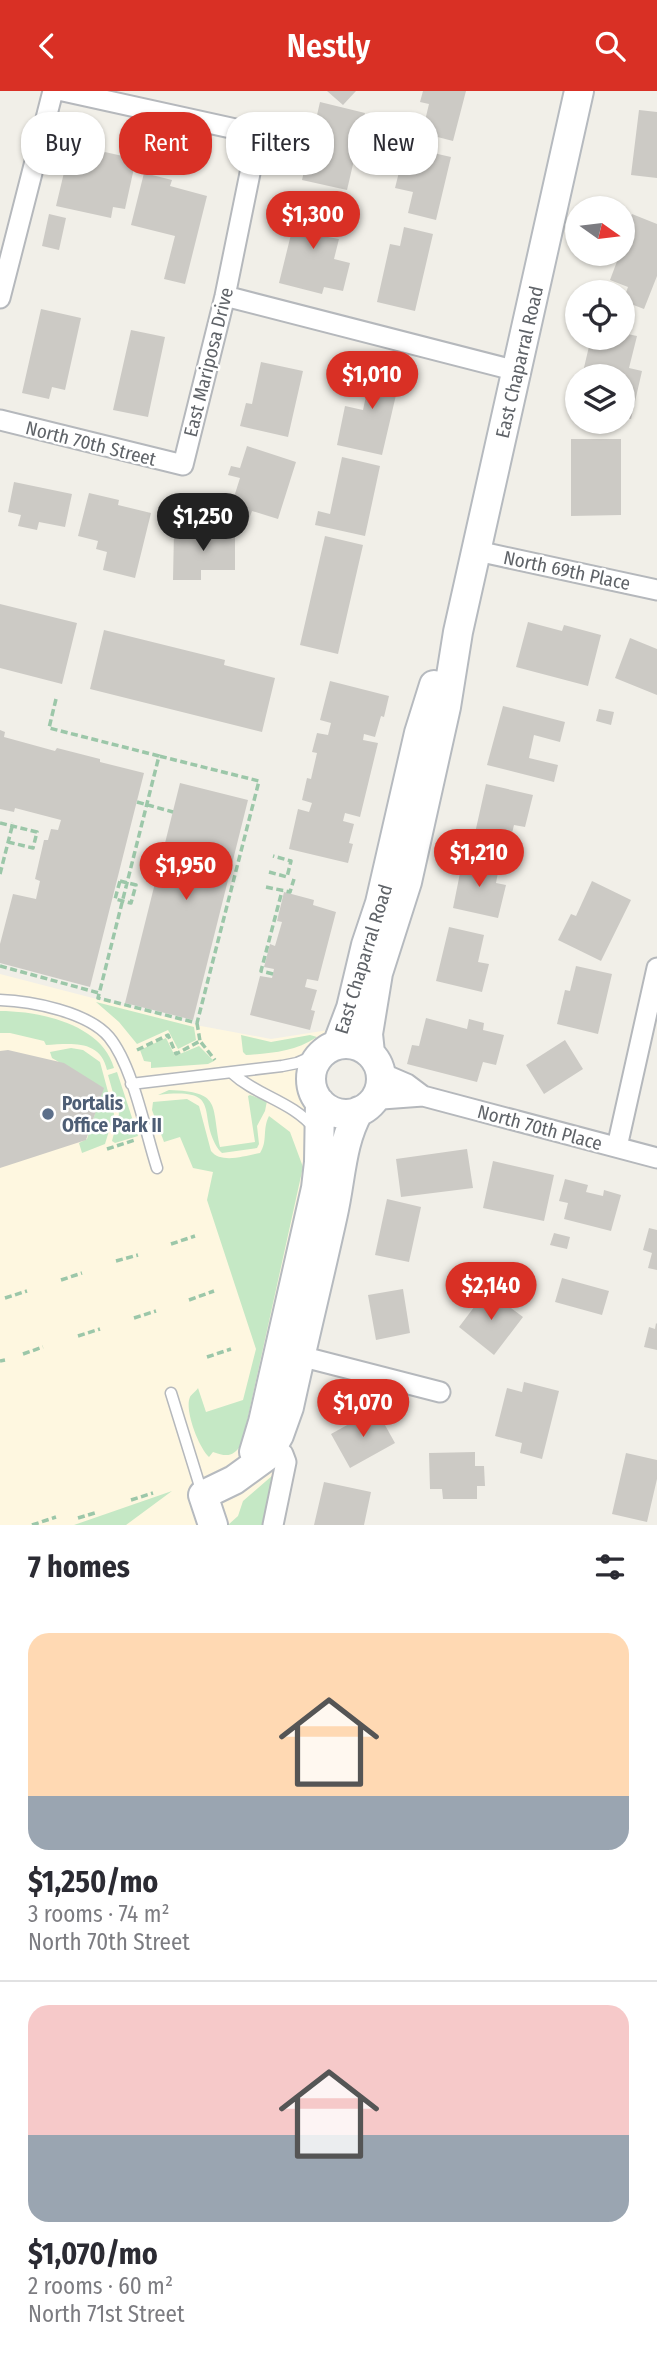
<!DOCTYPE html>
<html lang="en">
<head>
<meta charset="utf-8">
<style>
  :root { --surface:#fff; --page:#f2f2f3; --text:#2b2b33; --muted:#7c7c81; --line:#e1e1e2; --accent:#d93025 }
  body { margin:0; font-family:"Fira Sans Condensed",sans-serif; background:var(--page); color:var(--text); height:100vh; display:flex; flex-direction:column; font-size:26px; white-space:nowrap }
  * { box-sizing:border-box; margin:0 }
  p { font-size:23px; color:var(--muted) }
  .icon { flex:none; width:38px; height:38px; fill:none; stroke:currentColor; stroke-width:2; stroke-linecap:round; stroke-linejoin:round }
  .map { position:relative; height:1434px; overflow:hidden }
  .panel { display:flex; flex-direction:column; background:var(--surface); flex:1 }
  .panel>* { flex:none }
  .top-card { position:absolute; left:21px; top:21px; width:616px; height:63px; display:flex; gap:14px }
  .needle { width:46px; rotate:104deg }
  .tools { position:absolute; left:565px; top:105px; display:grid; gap:14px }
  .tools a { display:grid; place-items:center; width:70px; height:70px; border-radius:50%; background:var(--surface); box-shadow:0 2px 5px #0004; font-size:35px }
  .price { position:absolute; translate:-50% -60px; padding:0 16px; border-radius:24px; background:var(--accent); color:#fff; font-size:23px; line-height:46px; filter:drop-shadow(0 2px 4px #0008) }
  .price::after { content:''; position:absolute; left:50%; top:42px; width:21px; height:16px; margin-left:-10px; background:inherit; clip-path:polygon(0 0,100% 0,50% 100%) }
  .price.on { background:#222; color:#fff }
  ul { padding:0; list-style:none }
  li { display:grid; align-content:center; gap:14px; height:371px; padding:0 28px }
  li+li { border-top:2px solid var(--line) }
  li span { display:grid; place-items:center; height:217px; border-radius:21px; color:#555 }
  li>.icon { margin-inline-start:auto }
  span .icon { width:126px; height:126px; fill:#fffc; stroke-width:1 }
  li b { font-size:30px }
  h2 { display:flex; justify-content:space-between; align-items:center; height:84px; padding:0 28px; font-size:30px }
  .tag { padding:0 24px; border-radius:28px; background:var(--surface); box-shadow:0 2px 5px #0004; font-size:24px; line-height:63px }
  .tag.on { background:var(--accent); color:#fff }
  header { display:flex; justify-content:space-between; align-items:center; height:91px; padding:0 28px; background:var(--accent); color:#fff; font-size:32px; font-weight:600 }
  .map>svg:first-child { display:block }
</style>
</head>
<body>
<header><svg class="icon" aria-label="back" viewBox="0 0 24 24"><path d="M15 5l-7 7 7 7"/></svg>Nestly<svg class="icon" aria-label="search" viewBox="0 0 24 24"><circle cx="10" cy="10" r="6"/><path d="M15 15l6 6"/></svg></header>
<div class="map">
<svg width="657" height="1434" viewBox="0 0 657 1434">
  <rect width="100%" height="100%" fill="#f1efe8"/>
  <!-- commercial -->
  <path fill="#fef7e0" d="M0,883L201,935L271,948L335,938L312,957L302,994L313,1020L342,1033L330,1104L264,1434H0Z"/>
  <!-- garden -->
  <path fill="#c5e8c5" d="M96,911L194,936L196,949L178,958L168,939L137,953L119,931Z
    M0,920C39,920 102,933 114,977L107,979C100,948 71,953 46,954L44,950L10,942H0Z
    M241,944L271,951L310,944L317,946C294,961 272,962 246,964L243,961Z
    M166,947L175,965L199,955L214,970L208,973L151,977V971L144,970L140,959Z
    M71,957L83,959L100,971L114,1023L105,1053L82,1062L79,1052L87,1048L103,997L52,967L50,961Z
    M117,981L138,1045L115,1052L112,1050L119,1023L108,984Z
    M169,999C222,1001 211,1013 220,1056L255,1051L248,1005L250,1004L267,1010L265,1020L257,1035L259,1053L257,1057L222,1062L219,1059C195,1024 226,996 158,1004Z
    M187,1008L199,1015L211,1060C221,1073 245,1065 260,1062C268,1050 262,1039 269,1025L290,1041L303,1076L242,1353C233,1366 227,1366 213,1361L209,1366C199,1357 184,1319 190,1306C191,1304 197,1299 198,1297L206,1321L243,1309L256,1258L207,1109L213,1081L193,1077L180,1046L164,1051L152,1019L153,1011Z
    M273,1384L263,1434H228L238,1425L243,1410Z
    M172,1400L126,1434H74Z"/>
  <!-- building -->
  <path fill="#cccac5" d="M327,0H356L343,14Z
    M423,0H466L453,50L422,42L429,13L420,11Z
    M320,11L365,22L347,99L302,89Z
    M639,19L657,21V87L631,84Z
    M96,59L136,68L125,118L113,116L111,127L56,115L67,69L93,75Z
    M420,59L451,66L436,129L408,122L413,101L395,97L402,69L417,72Z
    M144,82L172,89L170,95L207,105L185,193L164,188L175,145L131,134Z
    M300,107L335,116L328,146L339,148L334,168L350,172L343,200L324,196L322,203L279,192Z
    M49,123L66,127L59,159L42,155Z
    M632,123L657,133V185L644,218L623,210L628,196L610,189L619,165L613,163H623V144Z
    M404,136L433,143L415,220L377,211L390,153L400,155Z
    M41,218L81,227L65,299L52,296L49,308L22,302Z
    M131,239L165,246L148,326L113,319Z
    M623,242L637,245L629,277L642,280L631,328L623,326V285H582L591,247H623Z
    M374,268L403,274L382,364L337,354L345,315L363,319Z
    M261,271L303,280L288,346L240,335L246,312L252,313Z
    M571,348H621V424L571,425Z
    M247,355L296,371L278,428L252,420L249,428L229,422L240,387L228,384L231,375L240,377Z
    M342,366L380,375L365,445L315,434L318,420L330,423Z
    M14,391L72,403L65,436L39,431L37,439L18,435L21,424L8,421Z
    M89,402L119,409L118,414L151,422L135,487L103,479L107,461L96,458L98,450L78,445Z
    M174,440H235V479H201V489H173Z
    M325,445L363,454L338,563L300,554Z
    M0,513L77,532L62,593L0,577Z
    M528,531L562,540L564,534L601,544L588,595L516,576Z
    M104,539L225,569L224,574L275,587L262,641L90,598Z
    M630,547L657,558V604L615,587Z
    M330,590L389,605L384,626L381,625L375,646L364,643L363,649L378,652L360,726L345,722L343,730L354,733L349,752L353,753L348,772L289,758L298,718L309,721L312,712L302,709L307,687L311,688L317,662L312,661L317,642L328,644L331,632L320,629Z
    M503,615L565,631L560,651L534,644L529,667L558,674L554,691L487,674Z
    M599,618L614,621L611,634L596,630Z
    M0,639L5,641L4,646L55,660L57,657L100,668V671L144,682L90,896L0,872V853L13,803L36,808L40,790L35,788L44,749H48L51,738L58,739L61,729L15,717L14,721L0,718Z
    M180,692L248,709L193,929L125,912Z
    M486,693L533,704L525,736L514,734L508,759L473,751Z
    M463,767L499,776L496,792L506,794L498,827L453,817Z
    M592,790L631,809L601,870L558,849L571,823L576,825Z
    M284,801L314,809L313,814L336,821L318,890L307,888L305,896L317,899L311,919L315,920L310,939L250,924L260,885L272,887L274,878L264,876L270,853L275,855L282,831L277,830Z
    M449,836L484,844L478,871L489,873L482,901L436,890Z
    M576,875L612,883L598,943L557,933L565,899L570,900Z
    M426,927L467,938L469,928L484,932L483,939L504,944L496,974L483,971L477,991L407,973L412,954L419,955Z
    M565,949L583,978L544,1003L526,974Z
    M8,959L64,972L104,997L86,1049L0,1077V960Z
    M467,1058L473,1097L401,1106L396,1068Z
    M493,1070L554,1084L544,1130L483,1117Z
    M565,1088L588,1094L586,1101L603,1105L604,1099L621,1104L611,1140L564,1128L568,1112L559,1110Z
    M387,1108L421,1116L409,1171L375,1164Z
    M649,1137L657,1139V1179L648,1177L652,1162L643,1159Z
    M554,1142L570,1146L567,1158L550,1154Z
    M562,1187L609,1200L602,1224L555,1211Z
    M403,1198L410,1242L376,1249L368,1204Z
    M487,1199L523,1226L494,1264L459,1236Z
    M656,1232L657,1233V1259L644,1256L649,1236L655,1238Z
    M524,1291L559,1300L542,1368L520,1362L522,1352L495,1345L507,1297L522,1301Z
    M376,1318L395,1352L350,1377L331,1343Z
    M475,1361V1375H484L485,1395H477V1408H443L442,1398H430L429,1362Z
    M626,1362L657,1369V1388L647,1431L612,1423Z
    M324,1391L371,1401L364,1434H314Z"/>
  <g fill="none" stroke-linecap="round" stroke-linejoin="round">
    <defs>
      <path id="lane" d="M0,909C31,910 88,921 109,946C133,975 145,1040 157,1077
        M232,982C257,1005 292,1010 315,1038
        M131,993L282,975L297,972L327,959
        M171,1302L202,1402"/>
      <path id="street" d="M225,205L517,280
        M0,207L53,0
        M0,329L183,374L225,205L258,43L63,0
        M477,460L657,499
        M380,979L386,984L407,993L423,1005L657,1067
        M371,1012L382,1008L423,1005
        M617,1056L657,877
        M300,1265L440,1301
        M273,1355L283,1363L286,1371L273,1434"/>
      <path id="secondary" d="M311 988a35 35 0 1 1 70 0a35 35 0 1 1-70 0Z
        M337,954L351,917L366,854L380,812L419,642L434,594
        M370,962L368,943L378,882L407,791L446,616L458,541L579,0
        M254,1361L263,1331L316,1097L319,1071L320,1011
        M213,1434L203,1404L234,1389L267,1365L279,1344L289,1316C303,1251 319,1187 333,1123C341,1088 341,1051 359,1020"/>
    </defs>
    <!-- lane casing -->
    <use href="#lane" stroke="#b5b8bc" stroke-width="13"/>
    <!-- street casing -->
    <use href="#street" stroke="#b5b8bc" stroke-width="23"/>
    <!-- secondary casing -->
    <use href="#secondary" stroke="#b6babf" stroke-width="32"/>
    <!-- path -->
    <path stroke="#9cc7a9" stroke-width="3.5" stroke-dasharray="7 3.5" stroke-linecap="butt" d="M56,608L49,637L159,665L98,907L197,932L259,690L159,665
      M137,711L173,721
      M0,732L37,741L33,757L8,751
      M269,781L287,786L291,770L273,765
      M0,783L13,732
      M120,790L136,794L131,812L115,808Z
      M266,796L290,801L294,788
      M0,875L99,902
      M273,883L261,880L282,800
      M197,932L200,950
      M137,959L168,944L176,963L200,950L215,969
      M107,1058L135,1049
      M171,1153L195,1145
      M116,1170L138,1164
      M61,1189L82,1182
      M5,1207L27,1200
      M189,1209L214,1200
      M134,1227L156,1220
      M78,1245L100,1238
      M23,1263L43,1256
      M207,1266L231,1258
      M0,1270L5,1269
      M131,1409L153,1402
      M78,1427L98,1421
      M32,1434L56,1426"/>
    <!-- lane -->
    <use href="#lane" stroke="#fff" stroke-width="10"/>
    <!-- street -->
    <use href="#street" stroke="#fff" stroke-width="19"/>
    <!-- secondary -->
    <use href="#secondary" stroke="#fff" stroke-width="28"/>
  </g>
  <!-- markers -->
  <circle fill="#5c6f8a" stroke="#fff" stroke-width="2.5" cx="48" cy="1023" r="7"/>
  <g text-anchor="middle" stroke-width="5" stroke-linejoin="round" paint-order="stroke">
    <!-- street labels -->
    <g font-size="19" fill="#5f6368" stroke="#fff">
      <text transform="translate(208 271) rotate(-76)" y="7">East Mariposa Drive</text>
      <text transform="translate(519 271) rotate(-77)" y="7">East Chaparral Road</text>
      <text transform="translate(91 352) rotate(14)" y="7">North 70th Street</text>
      <text transform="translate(567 479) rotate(12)" y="7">North 69th Place</text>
      <text transform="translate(363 868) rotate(-73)" y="7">East Chaparral Road</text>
      <text transform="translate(540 1036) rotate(15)" y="7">North 70th Place</text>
    </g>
    <!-- service labels -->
    <g font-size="19" font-weight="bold" fill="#4e5e75" stroke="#fff" text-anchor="start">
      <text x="62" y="1019">Portalis<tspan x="62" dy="22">Office Park II</tspan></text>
    </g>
  </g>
</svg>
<div class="tools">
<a><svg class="needle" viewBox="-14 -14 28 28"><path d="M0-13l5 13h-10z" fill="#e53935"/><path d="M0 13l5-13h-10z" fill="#7c7c81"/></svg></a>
<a><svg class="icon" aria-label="locate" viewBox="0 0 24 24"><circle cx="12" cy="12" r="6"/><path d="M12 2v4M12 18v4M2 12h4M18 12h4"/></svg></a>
<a><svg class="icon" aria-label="layers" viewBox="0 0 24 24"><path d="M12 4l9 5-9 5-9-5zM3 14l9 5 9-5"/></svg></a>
</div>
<b class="price" style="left:313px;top:160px">$1,300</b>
<b class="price" style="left:372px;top:320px">$1,010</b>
<b class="price on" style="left:203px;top:462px">$1,250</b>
<b class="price" style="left:479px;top:798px">$1,210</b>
<b class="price" style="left:186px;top:811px">$1,950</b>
<b class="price" style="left:491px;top:1231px">$2,140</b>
<b class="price" style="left:363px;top:1348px">$1,070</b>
<div class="top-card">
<a class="tag">Buy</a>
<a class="tag on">Rent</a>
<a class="tag">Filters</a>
<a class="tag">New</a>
</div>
</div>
<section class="panel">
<h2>7 homes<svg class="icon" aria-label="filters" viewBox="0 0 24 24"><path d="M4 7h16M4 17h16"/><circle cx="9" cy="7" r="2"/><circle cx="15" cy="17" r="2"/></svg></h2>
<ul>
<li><span style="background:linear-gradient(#ffd9b3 75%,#9aa5b1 0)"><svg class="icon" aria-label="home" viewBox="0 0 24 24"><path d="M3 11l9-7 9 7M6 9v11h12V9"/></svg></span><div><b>$1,250/mo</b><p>3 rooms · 74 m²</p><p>North 70th Street</p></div></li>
<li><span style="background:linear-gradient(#f6c9c9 60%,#9aa5b1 0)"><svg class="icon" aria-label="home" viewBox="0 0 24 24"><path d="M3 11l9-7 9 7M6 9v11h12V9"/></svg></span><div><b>$1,070/mo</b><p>2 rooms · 60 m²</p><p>North 71st Street</p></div></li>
</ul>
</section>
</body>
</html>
